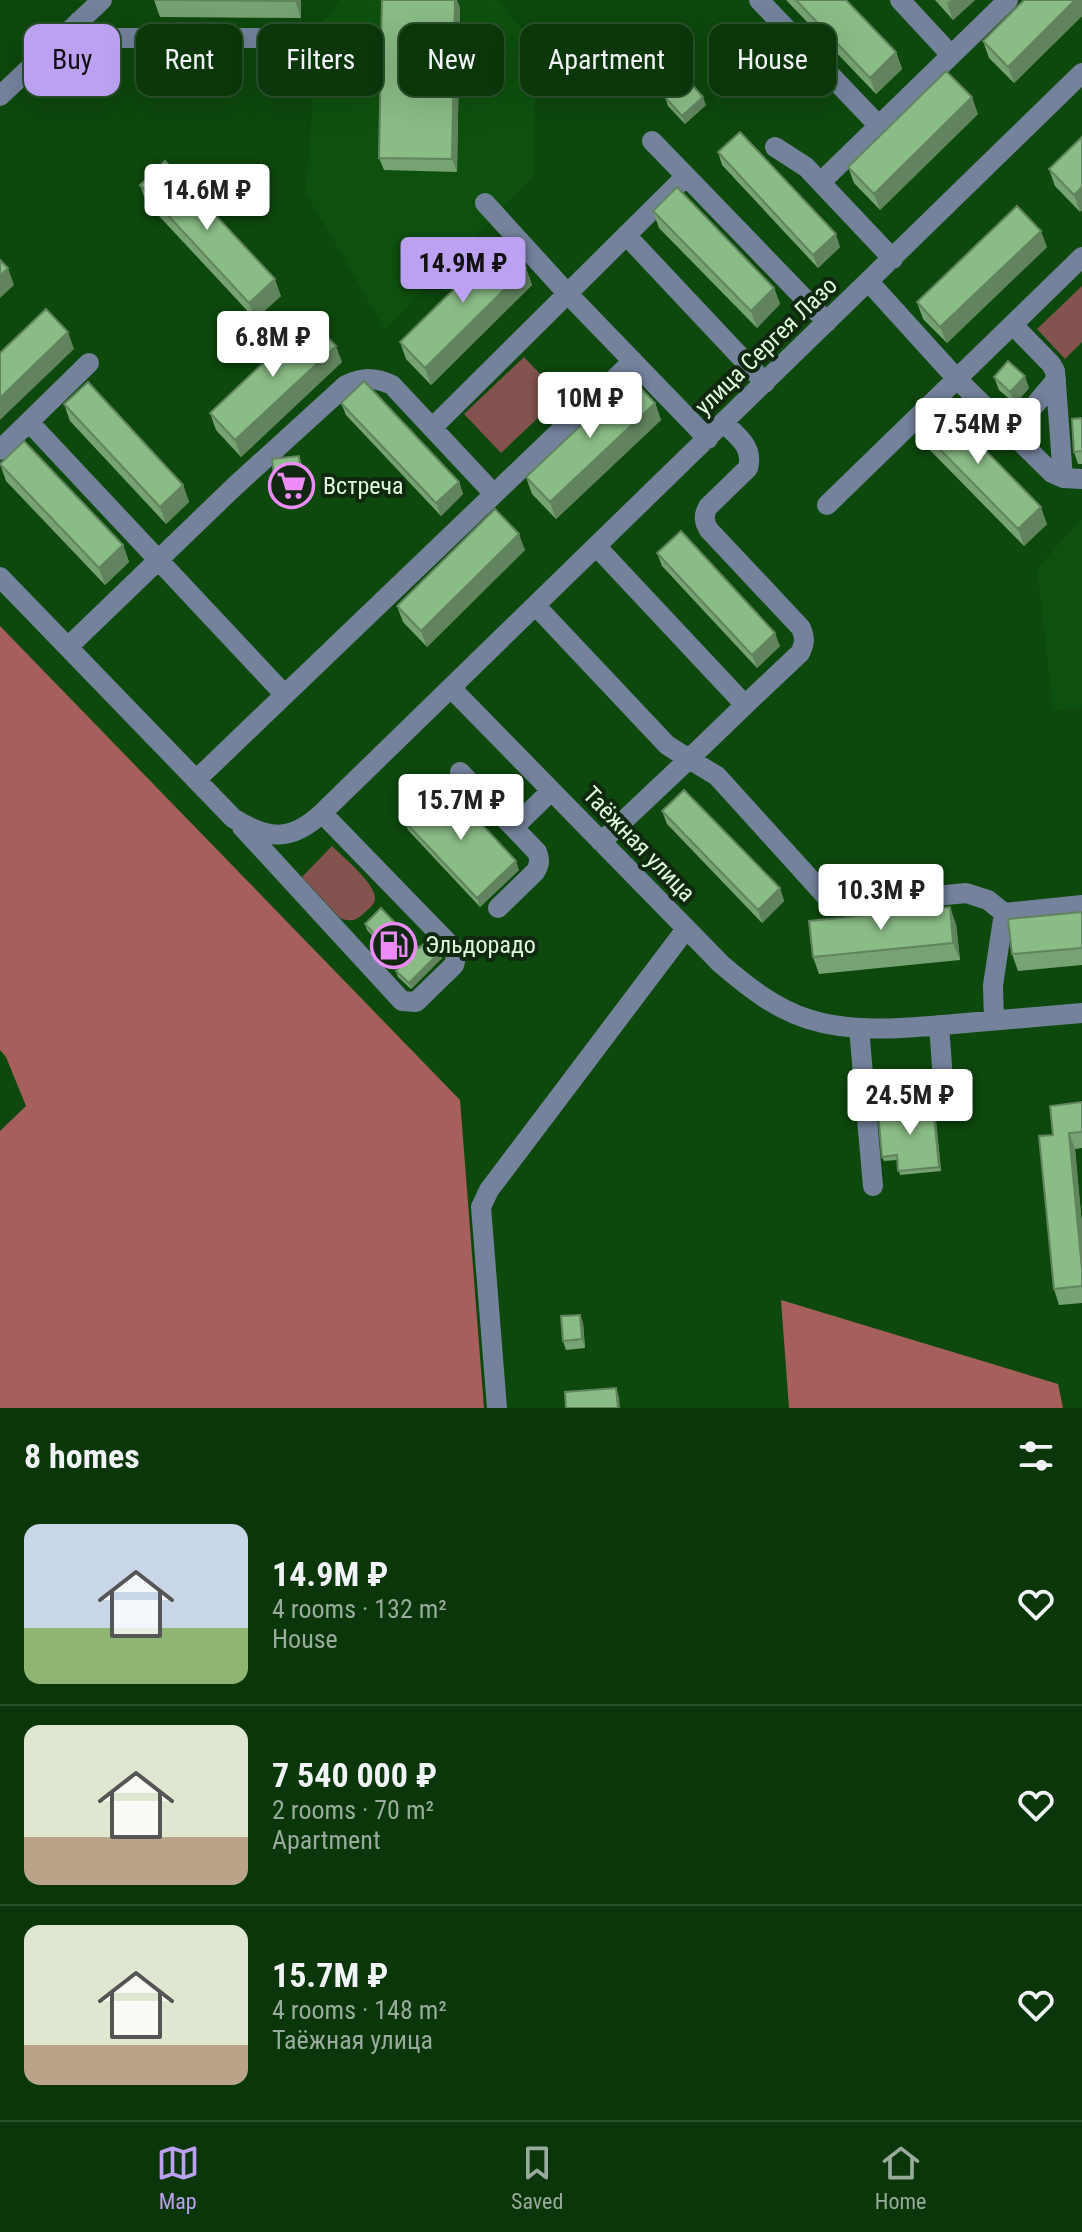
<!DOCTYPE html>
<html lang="en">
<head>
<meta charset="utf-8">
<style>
  :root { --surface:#0a360a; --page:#133e13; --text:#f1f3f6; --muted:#99ab9c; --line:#2a502b; --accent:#bca0f2 }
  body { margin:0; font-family:"Roboto Condensed",sans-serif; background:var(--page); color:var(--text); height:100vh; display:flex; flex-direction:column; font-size:30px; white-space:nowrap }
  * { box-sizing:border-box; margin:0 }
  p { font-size:26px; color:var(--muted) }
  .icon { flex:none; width:44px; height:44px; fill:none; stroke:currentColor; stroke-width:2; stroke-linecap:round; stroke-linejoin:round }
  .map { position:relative; height:1408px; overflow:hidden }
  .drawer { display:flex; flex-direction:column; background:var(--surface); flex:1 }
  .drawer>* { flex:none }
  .top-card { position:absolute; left:24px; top:24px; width:1034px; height:72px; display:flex; gap:16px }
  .price { position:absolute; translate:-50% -68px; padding:0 18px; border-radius:8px; background:#fff; color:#222; font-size:26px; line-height:52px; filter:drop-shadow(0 2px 4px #0008) }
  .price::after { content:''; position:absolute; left:50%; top:48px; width:24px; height:18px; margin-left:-12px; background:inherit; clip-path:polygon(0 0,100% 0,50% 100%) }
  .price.on { background:var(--accent); color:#111 }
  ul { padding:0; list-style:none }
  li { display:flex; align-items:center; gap:24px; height:200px; padding:0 24px }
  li+li { border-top:2px solid var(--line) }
  li span { display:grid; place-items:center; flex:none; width:224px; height:160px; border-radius:16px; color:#555 }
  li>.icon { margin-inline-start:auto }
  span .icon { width:96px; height:96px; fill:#fffc; stroke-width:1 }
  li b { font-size:34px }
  h2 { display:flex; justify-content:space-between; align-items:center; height:96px; padding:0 24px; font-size:34px }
  .pill { padding:0 28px; border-radius:16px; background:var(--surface); box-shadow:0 8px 32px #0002,0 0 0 2px var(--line); font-size:28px; line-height:72px }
  .pill.on { background:var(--accent); color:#111 }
  .dock { display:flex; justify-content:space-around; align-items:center; height:112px; border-top:2px solid var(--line); background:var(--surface); font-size:22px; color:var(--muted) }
  .dock a { display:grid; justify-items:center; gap:4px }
  .dock .on { color:var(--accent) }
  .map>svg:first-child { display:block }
</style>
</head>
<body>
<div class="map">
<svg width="1082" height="1408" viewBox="0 0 1082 1408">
  <rect width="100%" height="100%" fill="#0d480d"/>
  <!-- built -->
  <path fill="#0e510e" d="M340,0H498L534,42L535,174L385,330L306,193L318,28Z
    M1082,519V708L1053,710L1037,568Z"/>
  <!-- green -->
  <path fill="#845350" d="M1082,286V342L1065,359L1037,329Z
    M524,357L561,396L501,453L464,414Z
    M332,846C342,856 377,885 375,899C374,906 368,909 363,914C356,921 350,922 340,918L302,877Z"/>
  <!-- forest -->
  <path fill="#a65f5c" d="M0,626L460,1100L484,1408H0V1131L26,1106L6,1057L0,1050Z
    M781,1300L1058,1384L1063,1408H789Z"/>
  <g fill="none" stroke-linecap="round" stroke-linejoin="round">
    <!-- minor -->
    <path stroke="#74829c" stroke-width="20" d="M759,0L878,125
      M900,0L951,55
      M79,21L88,30L106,38H291
      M0,96L102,0
      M652,141L686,176
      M775,147L806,167L893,259
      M821,182L1008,0
      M485,203L567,293L708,439
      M626,235L765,383
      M869,282L957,379L1052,473L1063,478L1082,479
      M1013,325L1051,364L1055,371L1063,478
      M29,422L284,694
      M724,423C737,436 754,447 748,468L708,507C703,516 704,522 709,530L801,628C805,638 805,643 800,653L745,705
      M432,428L686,176L827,322
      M1011,433L1056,380
      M0,450L89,363
      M827,505L1082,257
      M597,547L745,705L689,759L717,776L832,903L844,905L966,893L988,900L1004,913
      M0,577L233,818C268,840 291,842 322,813L1082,73
      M536,606L667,745L689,759L601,842
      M68,647L235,486L346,385C363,377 375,377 392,385L494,494
      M451,688L721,964C748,987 774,1008 808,1019C855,1034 906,1028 954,1024C997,1020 1039,1017 1082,1013
      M460,772L537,852C540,860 540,864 535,872L498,908
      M196,780L633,361
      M242,827L402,1001L416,1002L454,965L456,957L454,949L322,813
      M514,827L551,791
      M994,1021L993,985L1004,913L1082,905
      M859,1028L865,1097L939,1089L943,1080L939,1025
      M865,1097L873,1186
      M497,1408L481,1207L489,1190L686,929"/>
  </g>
  <!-- wall -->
  <path fill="#77a273" d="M154,0H301V18L160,17Z
    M786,0H846L896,52L902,69L876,94Z
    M935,0H975L953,20Z
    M1082,0V16L1014,83L989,58L983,41Z
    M460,7L457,172L384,170L379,158Z
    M665,97L706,105L685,124L668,106Z
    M978,114L880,210L854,183L848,167Z
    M1082,137V210L1080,212L1055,186L1049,169Z
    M718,152L840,247L818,268L722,165Z
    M140,185L281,296L255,319L146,202Z
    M653,211L774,288L780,304L757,328L659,228Z
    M1047,247L947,343L923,319L917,302Z
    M526,268L532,285L431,385L406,359L400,342Z
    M342,362L241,457L216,430L210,413Z
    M994,377L1029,388L1015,404L999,390Z
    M341,403L459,482L463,494L441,516L346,415Z
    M655,403L661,420L556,519L532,494L526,477Z
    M64,404L183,485L189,502L166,524L70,421Z
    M1082,418V464H1078L1074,452Z
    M915,424L1047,524L1024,546L921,441Z
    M299,456L303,468L307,500L280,504L276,491Z
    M0,464L123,545L129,562L105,585L6,481Z
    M525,550L427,647L403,622L397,606Z
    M657,553L780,646L757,668L662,566Z
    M662,811L780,888L784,901L762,923L667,824Z
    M405,822L519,870L480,907L408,830Z
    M1082,912V965L1018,971L1012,954Z
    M365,924L419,948L440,952L442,958L411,989L398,977L396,971L401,966L367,930Z
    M956,924L960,960L819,974L813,957Z
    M1082,1102V1148L1075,1149L1082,1225V1303L1059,1305L1054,1289L1053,1135Z
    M935,1110L941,1171L900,1175L897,1160L884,1161L882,1157Z
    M580,1315L583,1323L585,1348L566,1350L563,1341Z"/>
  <!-- shaded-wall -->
  <path fill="#61845e" d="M295,0H301V18L295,1Z
    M455,0H457L460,7L457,172L452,159Z
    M951,0H975L953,20L947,3Z
    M1075,0H1082V16L1014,83L1008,67Z
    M896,52L902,69L876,94L870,78Z
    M703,97L706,105L685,124L682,116Z
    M972,97L978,114L880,210L874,194Z
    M1082,187V210L1080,212L1074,195Z
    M1041,231L1047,247L947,343L940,327Z
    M836,234L840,247L818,268L813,255Z
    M8,268L14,285L0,298V276Z
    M526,268L532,285L431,385L425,368Z
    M275,279L281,296L255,319L249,303Z
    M774,288L780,304L757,328L751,311Z
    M68,332L74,349L0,420V398Z
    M336,346L342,362L241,457L235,440Z
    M1025,376L1029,388L1015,404L1010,392Z
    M655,403L661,420L556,519L550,502Z
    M299,456L303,468L307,500L302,488Z
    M459,482L463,494L441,516L436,503Z
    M183,485L189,502L166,524L160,507Z
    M1041,507L1047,524L1024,546L1018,529Z
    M519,534L525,550L427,647L421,631Z
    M123,545L129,562L105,585L99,568Z
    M775,633L780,646L757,668L752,655Z
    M516,861L519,870L480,907L477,898Z
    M780,888L784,901L762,923L758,910Z
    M950,907L956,924L960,960L953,943Z
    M440,952L442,958L411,989L409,983Z
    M933,1106L935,1110L941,1171L939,1167Z
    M1069,1133L1075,1149L1082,1225V1270Z
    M580,1315L583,1323L585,1348L582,1339Z
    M616,1388L619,1397L620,1408H618Z"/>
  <!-- building -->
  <path fill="#8abc86" stroke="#61845e" stroke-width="2" d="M154,0H295V1Z
    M382,0H455L452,159L379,158Z
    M796,0H846L896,52L870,78Z
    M1024,0H1075L1008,67L983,41Z
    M946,71L972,97L874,194L848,167Z
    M686,78L703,97L682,116L665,97Z
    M740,132L836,234L813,255L718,152Z
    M1082,137V187L1074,195L1049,169Z
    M165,161L275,279L249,303L140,185Z
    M677,187L774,288L751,311L653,211Z
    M1017,206L1041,231L940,327L917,302Z
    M501,243L526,268L425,368L400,342Z
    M0,260L8,268L0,276Z
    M46,309L68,332L0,398V353Z
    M310,319L336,346L235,440L210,413Z
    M1008,361L1025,376L1010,392L994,377Z
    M631,378L655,403L550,502L526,477Z
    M364,381L459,482L436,503L341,403Z
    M88,382L183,485L160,507L64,404Z
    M938,402L1041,507L1018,529L915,424Z
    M1082,418V451L1074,452L1072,419Z
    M24,441L123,545L99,568L0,464Z
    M299,456L302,488L276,491L272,459Z
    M495,509L519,534L421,631L397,606Z
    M681,531L775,633L752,655L657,553Z
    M447,787L516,861L477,898L405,822L426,802L428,805Z
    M684,790L780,888L758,910L662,811Z
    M950,907L953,943L813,957L809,921Z
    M381,908L419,948L428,940L440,952L409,983L396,971L403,964L365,924Z
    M1082,912V948L1012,954L1008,919Z
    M1082,1102V1132L1069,1133L1082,1270V1286L1054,1289L1039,1136L1053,1135L1050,1106Z
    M933,1106L939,1167L898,1171L897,1155L882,1157L878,1111Z
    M580,1315L582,1339L563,1341L561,1316Z
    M616,1388L618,1408H566L565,1392Z"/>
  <!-- icons -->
  <defs>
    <symbol id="supermarket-ring" viewBox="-11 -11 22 22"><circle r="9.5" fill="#112810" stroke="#ed8cf9" stroke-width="1.5"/><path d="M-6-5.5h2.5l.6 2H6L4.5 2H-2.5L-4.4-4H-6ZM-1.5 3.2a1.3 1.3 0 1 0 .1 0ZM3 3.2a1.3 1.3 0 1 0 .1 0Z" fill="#ed8cf9"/></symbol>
    <symbol id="fuel-ring" viewBox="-11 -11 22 22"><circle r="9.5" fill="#112810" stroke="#ed8cf9" stroke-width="1.5"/><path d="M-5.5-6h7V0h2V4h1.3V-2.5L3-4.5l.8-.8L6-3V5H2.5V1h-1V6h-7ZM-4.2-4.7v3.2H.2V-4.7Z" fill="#ed8cf9"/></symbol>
  </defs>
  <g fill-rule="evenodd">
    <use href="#supermarket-ring" x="266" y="460" width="51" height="51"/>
    <use href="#fuel-ring" x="368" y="920" width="51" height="51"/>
  </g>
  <g text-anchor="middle" stroke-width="8" stroke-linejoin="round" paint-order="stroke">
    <!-- street labels -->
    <g font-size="24" fill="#defcdb" stroke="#112810">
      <text transform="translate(766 346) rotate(-44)" y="8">улица Сергея Лазо</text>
      <text transform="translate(639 844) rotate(46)" y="8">Таёжная улица</text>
    </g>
    <!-- poi labels -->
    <g font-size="24" fill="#defcdb" stroke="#112810" text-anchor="start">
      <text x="323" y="494">Встреча</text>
      <text x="425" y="953">Эльдорадо</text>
    </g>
  </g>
</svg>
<b class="price" style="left:207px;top:232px">14.6M ₽</b>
<b class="price on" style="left:463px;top:305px">14.9M ₽</b>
<b class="price" style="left:273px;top:379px">6.8M ₽</b>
<b class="price" style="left:590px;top:440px">10M ₽</b>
<b class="price" style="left:978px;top:466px">7.54M ₽</b>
<b class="price" style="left:461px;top:842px">15.7M ₽</b>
<b class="price" style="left:881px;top:932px">10.3M ₽</b>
<b class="price" style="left:910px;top:1137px">24.5M ₽</b>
<div class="top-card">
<a class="pill on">Buy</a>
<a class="pill">Rent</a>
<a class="pill">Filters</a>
<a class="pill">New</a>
<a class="pill">Apartment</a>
<a class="pill">House</a>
</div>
</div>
<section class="drawer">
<h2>8 homes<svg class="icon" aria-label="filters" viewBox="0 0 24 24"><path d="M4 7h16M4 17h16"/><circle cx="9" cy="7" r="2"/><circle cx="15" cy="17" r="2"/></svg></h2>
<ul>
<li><span style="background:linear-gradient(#c9d6e8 65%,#8fb573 0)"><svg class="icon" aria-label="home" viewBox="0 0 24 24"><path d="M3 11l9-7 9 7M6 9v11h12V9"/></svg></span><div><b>14.9M ₽</b><p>4 rooms · 132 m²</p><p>House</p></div><svg class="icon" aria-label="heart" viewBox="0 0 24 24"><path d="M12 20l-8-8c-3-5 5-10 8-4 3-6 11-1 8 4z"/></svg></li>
<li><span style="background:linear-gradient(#dfe7d0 70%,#b9a48a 0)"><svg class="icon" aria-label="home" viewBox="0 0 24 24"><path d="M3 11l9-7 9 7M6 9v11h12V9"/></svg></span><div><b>7 540 000 ₽</b><p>2 rooms · 70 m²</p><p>Apartment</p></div><svg class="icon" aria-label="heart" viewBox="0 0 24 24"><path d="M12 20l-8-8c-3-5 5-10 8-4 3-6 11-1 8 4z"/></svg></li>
<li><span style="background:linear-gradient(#dfe7d0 75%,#b9a48a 0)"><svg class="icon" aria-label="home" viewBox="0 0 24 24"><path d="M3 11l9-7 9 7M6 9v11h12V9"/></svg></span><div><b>15.7M ₽</b><p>4 rooms · 148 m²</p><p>Таёжная улица</p></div><svg class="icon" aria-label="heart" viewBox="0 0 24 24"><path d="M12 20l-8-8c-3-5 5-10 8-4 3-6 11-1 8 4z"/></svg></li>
</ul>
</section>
<nav class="dock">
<a class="on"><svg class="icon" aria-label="map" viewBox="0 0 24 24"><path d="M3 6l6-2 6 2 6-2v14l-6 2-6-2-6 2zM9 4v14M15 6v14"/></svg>Map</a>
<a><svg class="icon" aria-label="saved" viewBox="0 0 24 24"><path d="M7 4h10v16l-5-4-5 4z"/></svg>Saved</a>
<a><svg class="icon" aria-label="home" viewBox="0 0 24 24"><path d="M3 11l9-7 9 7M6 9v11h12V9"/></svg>Home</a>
</nav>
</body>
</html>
